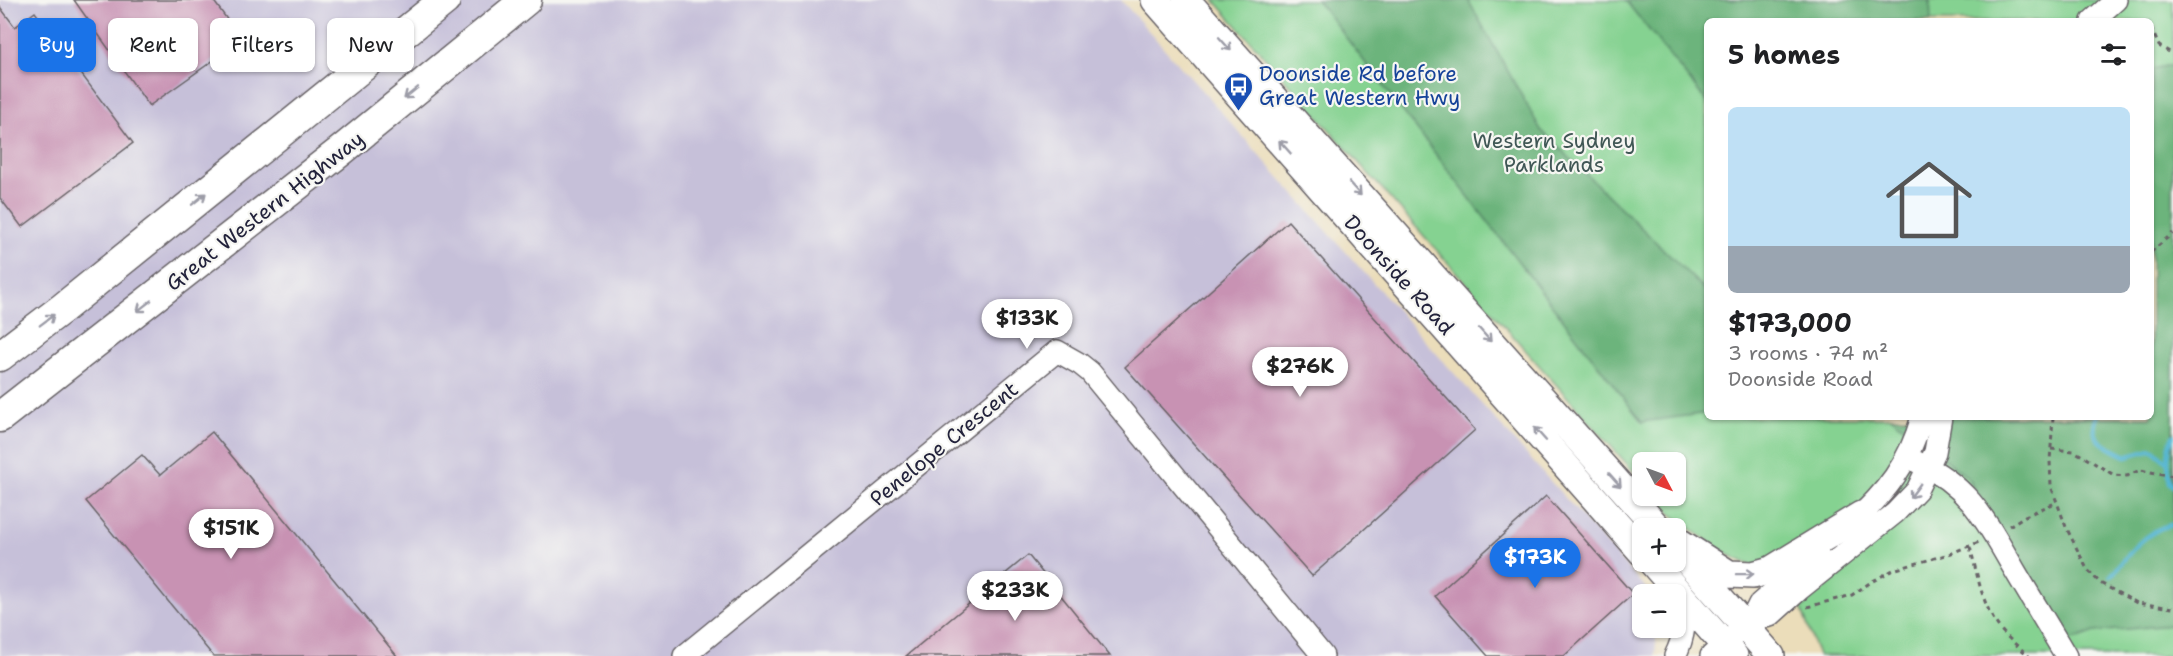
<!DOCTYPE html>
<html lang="en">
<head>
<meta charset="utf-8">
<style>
  :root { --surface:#fff; --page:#f2f2f2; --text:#202124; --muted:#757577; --accent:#1a73e8 }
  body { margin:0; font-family:"Shantell Sans",sans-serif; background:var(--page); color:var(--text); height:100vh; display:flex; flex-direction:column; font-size:22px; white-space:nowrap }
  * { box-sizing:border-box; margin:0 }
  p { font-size:20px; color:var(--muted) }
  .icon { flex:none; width:33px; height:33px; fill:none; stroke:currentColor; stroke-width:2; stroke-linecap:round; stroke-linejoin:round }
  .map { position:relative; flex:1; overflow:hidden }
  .side { position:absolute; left:1704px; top:18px; width:450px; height:402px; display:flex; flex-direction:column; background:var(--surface); border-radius:9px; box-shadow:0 2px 4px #0004 }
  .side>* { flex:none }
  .top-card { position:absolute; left:18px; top:18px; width:570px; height:54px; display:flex; gap:12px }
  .needle { width:39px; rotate:131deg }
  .fabs { position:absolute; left:1632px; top:452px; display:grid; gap:12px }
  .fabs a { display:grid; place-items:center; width:54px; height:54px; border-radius:9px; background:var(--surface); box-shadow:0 2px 4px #0004; font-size:30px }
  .price { position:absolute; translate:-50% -51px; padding:0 14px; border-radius:21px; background:#fff; color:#222; font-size:20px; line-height:39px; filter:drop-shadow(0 2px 3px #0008) }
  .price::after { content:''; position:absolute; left:50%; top:36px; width:18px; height:14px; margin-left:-9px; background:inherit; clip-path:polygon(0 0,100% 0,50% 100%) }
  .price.current { background:var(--accent); color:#fff }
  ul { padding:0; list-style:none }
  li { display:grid; align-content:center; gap:12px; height:318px; padding:0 24px }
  li span { display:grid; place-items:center; height:186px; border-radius:9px; color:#555 }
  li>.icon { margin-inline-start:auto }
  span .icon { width:108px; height:108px; fill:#fffc; stroke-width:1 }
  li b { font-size:26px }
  h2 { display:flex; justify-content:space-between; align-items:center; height:72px; padding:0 24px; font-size:26px }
  .pill { padding:0 21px; border-radius:9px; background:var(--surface); box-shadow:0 2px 4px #0004; font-size:21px; line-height:54px }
  .pill.current { background:var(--accent); color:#fff }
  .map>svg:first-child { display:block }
</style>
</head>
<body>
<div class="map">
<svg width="2173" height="656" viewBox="0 0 2173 656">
  <rect width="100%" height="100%" fill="#f6f6f2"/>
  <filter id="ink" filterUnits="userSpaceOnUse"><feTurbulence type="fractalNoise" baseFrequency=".0167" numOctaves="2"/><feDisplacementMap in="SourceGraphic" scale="12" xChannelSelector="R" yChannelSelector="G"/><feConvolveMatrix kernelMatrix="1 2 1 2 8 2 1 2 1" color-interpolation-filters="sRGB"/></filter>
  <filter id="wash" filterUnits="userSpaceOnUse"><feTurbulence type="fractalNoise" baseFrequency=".008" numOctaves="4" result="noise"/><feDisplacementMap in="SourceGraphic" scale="24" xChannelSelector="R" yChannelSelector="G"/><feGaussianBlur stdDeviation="1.35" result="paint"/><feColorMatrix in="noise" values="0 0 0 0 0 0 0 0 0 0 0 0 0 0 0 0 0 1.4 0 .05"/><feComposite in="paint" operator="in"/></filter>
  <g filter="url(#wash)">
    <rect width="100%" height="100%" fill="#ebddba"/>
    <!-- industrial -->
    <path fill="#c6c0d9" d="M0,0H1121L1651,594H1642V627H1657L1655,656H0Z"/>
    <!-- green -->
    <path fill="#85d291" stroke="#547a66" stroke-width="1.5" fill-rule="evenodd" d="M1214,0H2173V656H1818L1800,604L1777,578L1721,551L1671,514L1655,495H1676V462H1642V481ZM1707,21H2151V417H1707Z"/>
    <!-- forest -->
    <path fill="#6cb47b" stroke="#476b5b" stroke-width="1.5" d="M1317,0H1468L1541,130L1707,292V413L1642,422Z
      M1625,0H1930L1931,21H1707V102Z
      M2166,66H2173V608L2171,625L2095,632L2070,641L1967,477L1891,417H2151V69Z"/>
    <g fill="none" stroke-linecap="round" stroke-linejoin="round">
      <!-- stream -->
      <path stroke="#55b6d4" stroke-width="4.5" d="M2097,417C2086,439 2109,448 2126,456L2152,449L2167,462
        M2173,436C2166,452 2168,466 2170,483L2173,486
        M2111,576C2128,555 2144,531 2171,525"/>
    </g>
    <g id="blocks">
      <!-- building -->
      <path fill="#c892b3" d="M74,0H213L242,40L149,106Z
        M0,7L15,27L35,12L133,143L22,227L0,198Z
        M1288,221L1475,430L1312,576L1125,367Z
        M212,432L397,656H213L86,501L142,455L160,475Z
        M1546,496L1633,594L1564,656H1488L1435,596Z
        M1028,555L1110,656H906Z"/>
    </g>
  </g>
  <g filter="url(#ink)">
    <use href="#blocks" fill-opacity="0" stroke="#686367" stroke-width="1.5"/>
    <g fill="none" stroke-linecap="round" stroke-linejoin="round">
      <defs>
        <path id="minor" d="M2092,21L2116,0
          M1917,462C1970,486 1987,523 2014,569C2031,598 2049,627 2066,656
          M1850,525C1886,493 1909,464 1922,417
          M1751,620L1770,616L1800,589L1895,513L1917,490L1928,467L1935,452L1941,417
          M684,656L1057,351L1080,364L1090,372L1323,656
          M1675,656C1685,636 1686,620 1683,599
          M1711,656L1751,620L1759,604L1818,553"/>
        <path id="major" d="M1155,0L1642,552
          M1186,0L1658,528
          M1676,540L1729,574L1753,575L1771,570L1861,515
          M1683,556L1771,656
          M1651,561L1734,656"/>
        <path id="highway" d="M0,356L63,308L445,0
          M0,417L342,150L526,0"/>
      </defs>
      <!-- minor casing -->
      <use href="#minor" stroke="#686367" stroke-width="24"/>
      <!-- major casing -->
      <use href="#major" stroke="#686367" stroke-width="30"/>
      <!-- highway casing -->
      <use href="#highway" stroke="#686367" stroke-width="33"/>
      <!-- path -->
      <path stroke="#686367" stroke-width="3" stroke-dasharray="4.5 4.5" stroke-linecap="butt" d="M2151,28L2159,46L2173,54
        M2151,252L2173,233
        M2053,417L2050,461L2051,486L2066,527L2087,569L2100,583L2137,603L2173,608
        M2051,449L2074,451L2114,475L2127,476L2140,470L2173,476
        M2009,526L2025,516L2055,503
        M1970,547C1977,572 1981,601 1996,623C2004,636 2018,646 2029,656
        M1807,607L1852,595L1871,582L1893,570L1949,554L1979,542"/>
      <!-- minor -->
      <use href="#minor" stroke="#fff" stroke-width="21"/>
      <!-- major -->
      <use href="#major" stroke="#fff" stroke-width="27"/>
      <!-- highway -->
      <use href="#highway" stroke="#fff" stroke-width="30"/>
    </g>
    <!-- one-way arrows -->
    <defs><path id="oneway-shaft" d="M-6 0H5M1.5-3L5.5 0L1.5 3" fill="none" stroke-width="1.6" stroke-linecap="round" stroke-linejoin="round" transform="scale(1.5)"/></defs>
    <g stroke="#9c9ca7">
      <use href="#oneway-shaft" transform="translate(1225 44) rotate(48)"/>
      <use href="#oneway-shaft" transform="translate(411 93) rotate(141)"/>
      <use href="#oneway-shaft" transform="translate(1285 147) rotate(-132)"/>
      <use href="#oneway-shaft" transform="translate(1355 189) rotate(48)"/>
      <use href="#oneway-shaft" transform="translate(199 199) rotate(-39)"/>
      <use href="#oneway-shaft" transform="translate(144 306) rotate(142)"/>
      <use href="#oneway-shaft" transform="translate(47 320) rotate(-37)"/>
      <use href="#oneway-shaft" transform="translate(1485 335) rotate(48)"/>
      <use href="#oneway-shaft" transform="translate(1540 434) rotate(-132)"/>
      <use href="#oneway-shaft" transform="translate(1615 480) rotate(48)"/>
      <use href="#oneway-shaft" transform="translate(1915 491) rotate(126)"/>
      <use href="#oneway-shaft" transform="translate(1745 574) rotate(-1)"/>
    </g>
  </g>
  <!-- icons -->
  <defs>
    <symbol id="bus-pin" viewBox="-11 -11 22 30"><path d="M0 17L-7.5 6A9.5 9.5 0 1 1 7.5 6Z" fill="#1a4fb4" stroke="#f6f6f2"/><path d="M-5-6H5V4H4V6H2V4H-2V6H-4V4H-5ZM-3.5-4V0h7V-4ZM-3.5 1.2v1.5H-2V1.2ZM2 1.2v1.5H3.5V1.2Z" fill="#fff"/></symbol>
  </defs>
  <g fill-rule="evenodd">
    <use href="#bus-pin" x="1222" y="70" width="33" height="45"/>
  </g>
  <g text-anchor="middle" stroke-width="4.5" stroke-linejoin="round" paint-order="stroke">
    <!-- transit labels -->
    <g font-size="21" fill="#164399" stroke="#f6f6f2" text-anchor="start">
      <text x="1259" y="81">Doonside Rd before<tspan x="1259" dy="24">Great Western Hwy</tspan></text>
    </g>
    <!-- park labels -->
    <g font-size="21" fill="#405755" stroke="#f6f6f2">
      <text x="1554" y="148">Western Sydney<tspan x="1554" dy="24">Parklands</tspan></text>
    </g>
    <!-- street labels -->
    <g font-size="21" fill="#22223b" stroke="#f6f6f2">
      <text transform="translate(265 211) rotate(-38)" y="7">Great Western Highway</text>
      <text transform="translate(1399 275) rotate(48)" y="7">Doonside Road</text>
      <text transform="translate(944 444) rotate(-39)" y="7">Penelope Crescent</text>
    </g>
  </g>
</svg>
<div class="fabs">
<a><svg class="needle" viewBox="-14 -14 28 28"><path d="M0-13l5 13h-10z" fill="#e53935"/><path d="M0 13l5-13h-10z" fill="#757577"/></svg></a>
<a>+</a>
<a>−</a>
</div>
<b class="price" style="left:1027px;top:350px">$133K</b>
<b class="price" style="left:1300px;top:398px">$276K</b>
<b class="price" style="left:231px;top:560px">$151K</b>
<b class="price current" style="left:1535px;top:589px">$173K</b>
<b class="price" style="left:1015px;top:622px">$233K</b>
<div class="top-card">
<a class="pill current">Buy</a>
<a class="pill">Rent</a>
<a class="pill">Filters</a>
<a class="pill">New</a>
</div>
<section class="side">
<h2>5 homes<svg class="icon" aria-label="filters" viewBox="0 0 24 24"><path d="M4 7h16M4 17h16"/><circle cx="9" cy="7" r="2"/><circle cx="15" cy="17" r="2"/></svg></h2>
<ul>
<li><span style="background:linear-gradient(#bfe0f5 75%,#9aa5b1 0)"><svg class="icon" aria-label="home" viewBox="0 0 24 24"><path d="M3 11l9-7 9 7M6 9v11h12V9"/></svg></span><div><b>$173,000</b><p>3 rooms · 74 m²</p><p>Doonside Road</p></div></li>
</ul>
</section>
</div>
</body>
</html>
